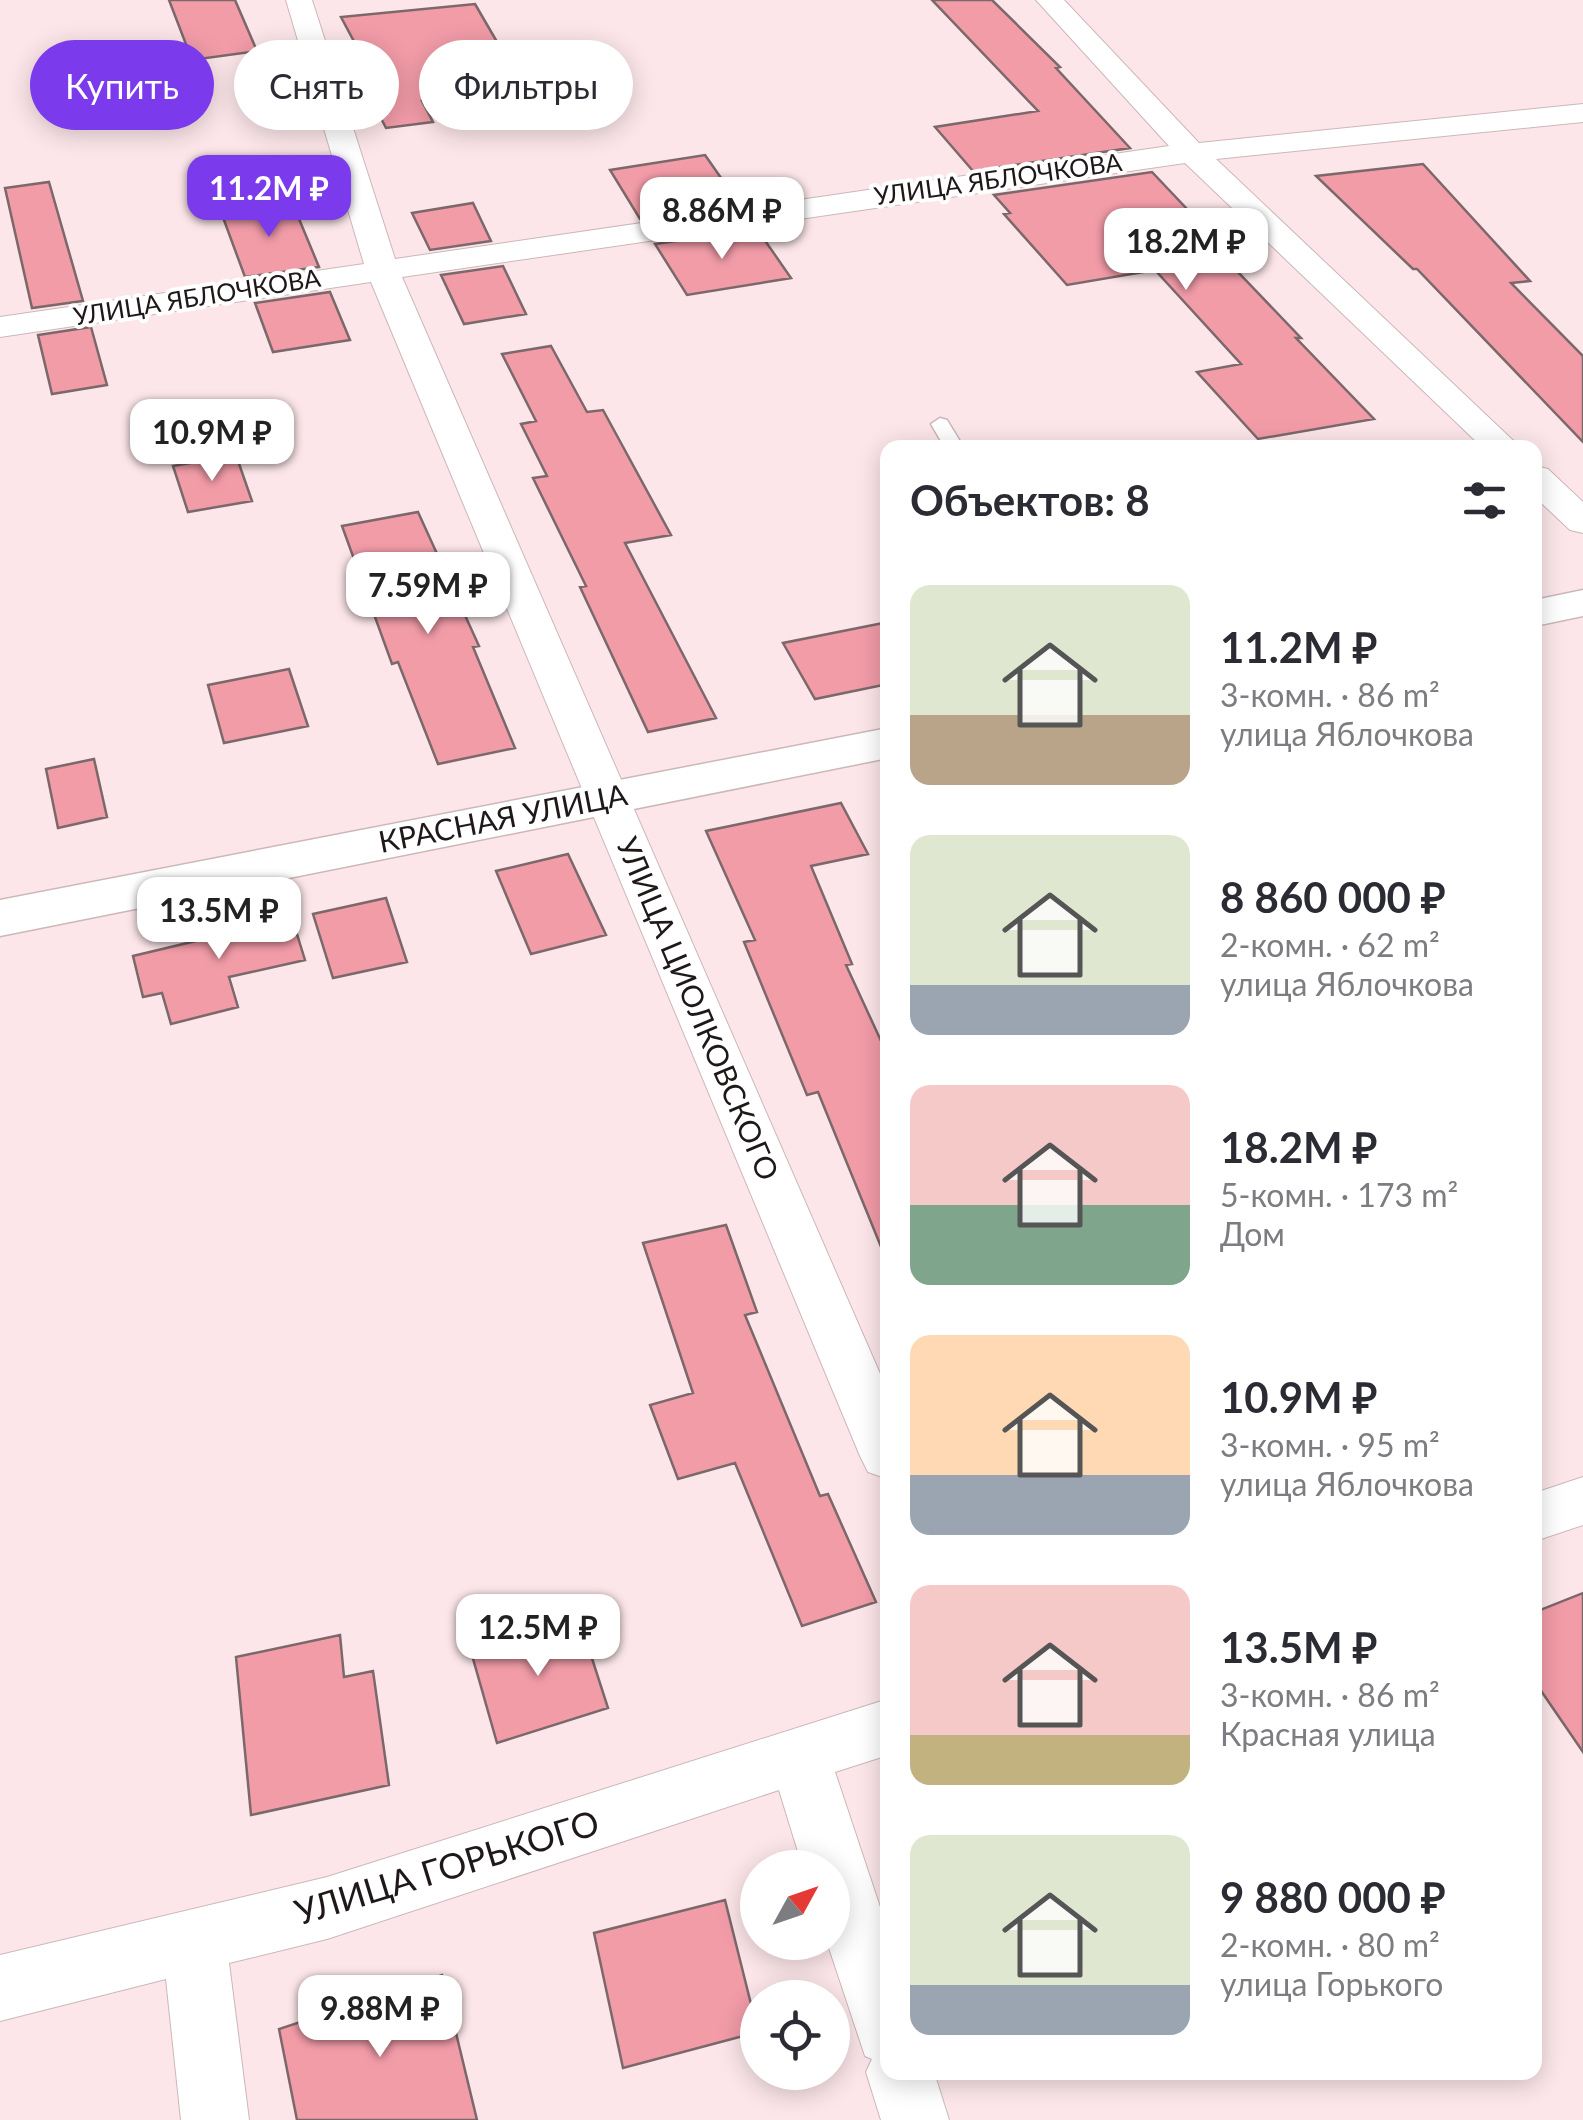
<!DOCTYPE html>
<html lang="ru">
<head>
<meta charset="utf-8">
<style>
  :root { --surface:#fff; --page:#f7f7f7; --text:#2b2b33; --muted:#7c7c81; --accent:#7c3aed }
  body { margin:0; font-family:Lato,sans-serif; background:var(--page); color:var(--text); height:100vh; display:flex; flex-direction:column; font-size:38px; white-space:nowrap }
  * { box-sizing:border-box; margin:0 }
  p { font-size:32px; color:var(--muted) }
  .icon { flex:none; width:55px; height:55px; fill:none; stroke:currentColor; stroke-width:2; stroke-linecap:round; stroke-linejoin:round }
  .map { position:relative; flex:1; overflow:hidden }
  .sheet { position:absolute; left:880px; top:440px; width:662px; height:1640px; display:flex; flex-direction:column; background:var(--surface); border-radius:20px; box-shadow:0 5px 25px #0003 }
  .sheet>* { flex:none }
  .banner { position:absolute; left:30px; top:40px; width:700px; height:90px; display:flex; gap:20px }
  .needle { width:65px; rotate:50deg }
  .fabs { position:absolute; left:740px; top:1850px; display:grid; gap:20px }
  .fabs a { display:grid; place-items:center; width:110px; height:110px; border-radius:50%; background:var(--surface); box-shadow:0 5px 25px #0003; font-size:50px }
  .price { position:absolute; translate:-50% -85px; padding:0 22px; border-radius:20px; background:#fff; color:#222; font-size:32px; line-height:65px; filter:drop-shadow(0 2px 5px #0008) }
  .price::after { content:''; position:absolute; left:50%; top:60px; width:30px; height:22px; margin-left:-15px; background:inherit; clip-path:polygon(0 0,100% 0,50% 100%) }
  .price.current { background:var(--accent); color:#fff }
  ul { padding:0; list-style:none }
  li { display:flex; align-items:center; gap:30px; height:250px; padding:0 30px }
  li span { display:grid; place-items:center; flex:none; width:280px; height:200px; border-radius:20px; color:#555 }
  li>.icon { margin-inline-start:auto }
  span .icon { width:120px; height:120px; fill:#fffc; stroke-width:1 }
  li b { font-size:42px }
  h2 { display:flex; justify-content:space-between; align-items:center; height:120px; padding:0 30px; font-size:42px }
  .chip { padding:0 35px; border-radius:45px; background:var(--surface); box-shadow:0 5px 25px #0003; font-size:35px; line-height:90px }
  .chip.current { background:var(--accent); color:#fff }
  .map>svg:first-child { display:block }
</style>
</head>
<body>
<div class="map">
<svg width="1583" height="2120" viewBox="0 0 1583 2120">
  <rect width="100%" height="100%" fill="#fce6e9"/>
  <!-- building -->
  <path fill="#f29ca8" stroke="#7b686a" stroke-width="2.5" d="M169,0H235L257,51L192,60Z
    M932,0H992L1060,67L1056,68L1130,148L973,171L935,127L1038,111Z
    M475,4L507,59L470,64L487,92L422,101L433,122L386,128L354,66L366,64L341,17Z
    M705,155L740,205L640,219L610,170Z
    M1423,164L1530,281L1511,283L1583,356V442L1417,269H1413L1316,176Z
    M1152,172L1204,227L1199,228L1241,271L1238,272L1301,338H1296L1374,419L1258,439L1197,372L1241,364L1155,270L1067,285L1004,214L1010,213L994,195Z
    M49,182L83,301L32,308L5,188Z
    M292,202L319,267L245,277L221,212Z
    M473,203L491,241L430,250L412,213Z
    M757,229L791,278L687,295L655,244Z
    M503,266L526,314L464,324L441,275Z
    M330,292L350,340L273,352L255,303Z
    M91,327L107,385L52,394L38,335Z
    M551,346L587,412L603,410L671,535L625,543L716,718L648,732L580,587L586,586L533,478L547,476L521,424L536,421L502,354Z
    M236,455L252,501L188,512L173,466Z
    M418,512L479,646L473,647L515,748L438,764L398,662L392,664L342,526Z
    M888,622V684L815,699L783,643Z
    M289,669L308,726L224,743L208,685Z
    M94,759L107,817L58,828L46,769Z
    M841,803L868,854L811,866L852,964L846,965L888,1056L886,1259L818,1092L807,1095L744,942L755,940L706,831Z
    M568,854L606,935L531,954L496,871Z
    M386,898L407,962L333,978L313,914Z
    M287,902L305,960L229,977L238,1007L171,1024L162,993L143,997L133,956L225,934L221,916Z
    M726,1225L757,1312L745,1315L820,1496L828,1494L876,1602L802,1626L735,1463L678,1479L650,1405L693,1393L643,1243Z
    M1583,1593V1752L1535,1682V1612Z
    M578,1615L608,1708L497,1743L470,1648Z
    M340,1635L344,1677L373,1671L389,1785L251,1815L236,1657Z
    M725,1900L758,2032L623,2068L594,1933Z
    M442,1975L477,2120H297L279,2029Z"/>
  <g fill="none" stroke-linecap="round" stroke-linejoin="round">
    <defs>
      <path id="service" d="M940,418L947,420L964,448H945L931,424Z"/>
      <path id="minor" d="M286,0H312L395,259L1169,146L1036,0H1064L1199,143L1583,104V122L1216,159L1521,448H1483L1185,163L402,277L888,1392V1479L868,1472L860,1456L371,282L0,337V317L364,264Z
        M1535,466L1548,469L1583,502V533L1570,530L1535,497Z
        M1583,1477V1525L1535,1541V1493Z
        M888,1699V1755L835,1772L888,1931V2072H934L949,2120H881L866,2072L872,2059L865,2056L827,1942H832V1868H803L779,1790L327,1939L229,1963L249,2120H181L166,1979L0,2021V1955L327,1877Z"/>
      <path id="secondary" d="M1583,590V616L1535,626V600Z
        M888,728V758L0,936V900Z"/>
    </defs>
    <!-- service casing -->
    <use href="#service" stroke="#ccb7b9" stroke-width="3"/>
    <!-- minor casing -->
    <use href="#minor" stroke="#ccb7b9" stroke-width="2"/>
    <!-- secondary casing -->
    <use href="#secondary" stroke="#ccb7b9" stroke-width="3"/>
    <!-- service -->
    <use href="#service" fill="#fff" fill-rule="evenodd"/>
    <!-- minor -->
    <use href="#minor" fill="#fff" fill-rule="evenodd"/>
    <!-- secondary -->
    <use href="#secondary" fill="#fff" fill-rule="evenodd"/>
  </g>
  <g text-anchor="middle" stroke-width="8" stroke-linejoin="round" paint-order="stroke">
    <!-- far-street labels -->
    <g font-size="25" fill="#1f1818" stroke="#fff">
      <text transform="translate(998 179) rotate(-8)" y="9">УЛИЦА ЯБЛОЧКОВА</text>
      <text transform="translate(197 297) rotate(-9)" y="9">УЛИЦА ЯБЛОЧКОВА</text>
    </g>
    <!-- street labels -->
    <g font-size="30" fill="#1f1818" stroke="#fff">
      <text transform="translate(503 819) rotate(-11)" y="10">КРАСНАЯ УЛИЦА</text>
      <text transform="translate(697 1009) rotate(67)" y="10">УЛИЦА ЦИОЛКОВСКОГО</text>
    </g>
    <!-- near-street labels -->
    <g font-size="35" fill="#1f1818" stroke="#fff">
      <text transform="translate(447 1868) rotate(-17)" y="12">УЛИЦА ГОРЬКОГО</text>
    </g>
  </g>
</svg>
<div class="fabs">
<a><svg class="needle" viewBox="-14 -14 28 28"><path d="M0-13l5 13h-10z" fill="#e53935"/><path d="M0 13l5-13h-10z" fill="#7c7c81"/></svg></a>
<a><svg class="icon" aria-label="locate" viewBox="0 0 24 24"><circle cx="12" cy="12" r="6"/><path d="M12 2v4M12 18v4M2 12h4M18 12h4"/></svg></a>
</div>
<b class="price current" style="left:269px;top:240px">11.2M ₽</b>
<b class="price" style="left:722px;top:262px">8.86M ₽</b>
<b class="price" style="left:1186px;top:293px">18.2M ₽</b>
<b class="price" style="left:212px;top:484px">10.9M ₽</b>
<b class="price" style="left:428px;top:637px">7.59M ₽</b>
<b class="price" style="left:219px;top:962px">13.5M ₽</b>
<b class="price" style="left:538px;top:1679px">12.5M ₽</b>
<b class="price" style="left:380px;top:2060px">9.88M ₽</b>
<div class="banner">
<a class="chip current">Купить</a>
<a class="chip">Снять</a>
<a class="chip">Фильтры</a>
</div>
<section class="sheet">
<h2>Объектов: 8<svg class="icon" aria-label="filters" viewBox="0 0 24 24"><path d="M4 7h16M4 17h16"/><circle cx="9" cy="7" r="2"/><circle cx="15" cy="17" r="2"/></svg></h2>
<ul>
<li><span style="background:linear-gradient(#dfe7d0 65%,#b9a48a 0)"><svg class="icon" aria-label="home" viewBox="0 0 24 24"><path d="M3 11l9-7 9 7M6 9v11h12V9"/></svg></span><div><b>11.2M ₽</b><p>3-комн. · 86 m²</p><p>улица Яблочкова</p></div></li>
<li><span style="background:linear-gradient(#dfe7d0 75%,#9aa5b1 0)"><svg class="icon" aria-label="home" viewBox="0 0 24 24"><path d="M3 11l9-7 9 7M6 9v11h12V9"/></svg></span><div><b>8 860 000 ₽</b><p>2-комн. · 62 m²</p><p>улица Яблочкова</p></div></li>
<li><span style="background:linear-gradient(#f6c9c9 60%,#7fa58c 0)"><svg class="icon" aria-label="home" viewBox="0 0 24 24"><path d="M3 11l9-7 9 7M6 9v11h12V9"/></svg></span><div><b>18.2M ₽</b><p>5-комн. · 173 m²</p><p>Дом</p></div></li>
<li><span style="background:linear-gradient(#ffd9b3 70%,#9aa5b1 0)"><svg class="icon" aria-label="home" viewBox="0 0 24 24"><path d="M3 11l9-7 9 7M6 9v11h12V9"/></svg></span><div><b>10.9M ₽</b><p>3-комн. · 95 m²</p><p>улица Яблочкова</p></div></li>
<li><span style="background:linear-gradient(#f6c9c9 75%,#c2b280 0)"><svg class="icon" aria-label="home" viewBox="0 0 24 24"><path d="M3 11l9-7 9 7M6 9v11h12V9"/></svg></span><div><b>13.5M ₽</b><p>3-комн. · 86 m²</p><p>Красная улица</p></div></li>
<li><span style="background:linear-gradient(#dfe7d0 75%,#9aa5b1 0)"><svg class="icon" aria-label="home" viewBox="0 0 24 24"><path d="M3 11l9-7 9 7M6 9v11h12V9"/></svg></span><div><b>9 880 000 ₽</b><p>2-комн. · 80 m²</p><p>улица Горького</p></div></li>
</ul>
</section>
</div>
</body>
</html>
